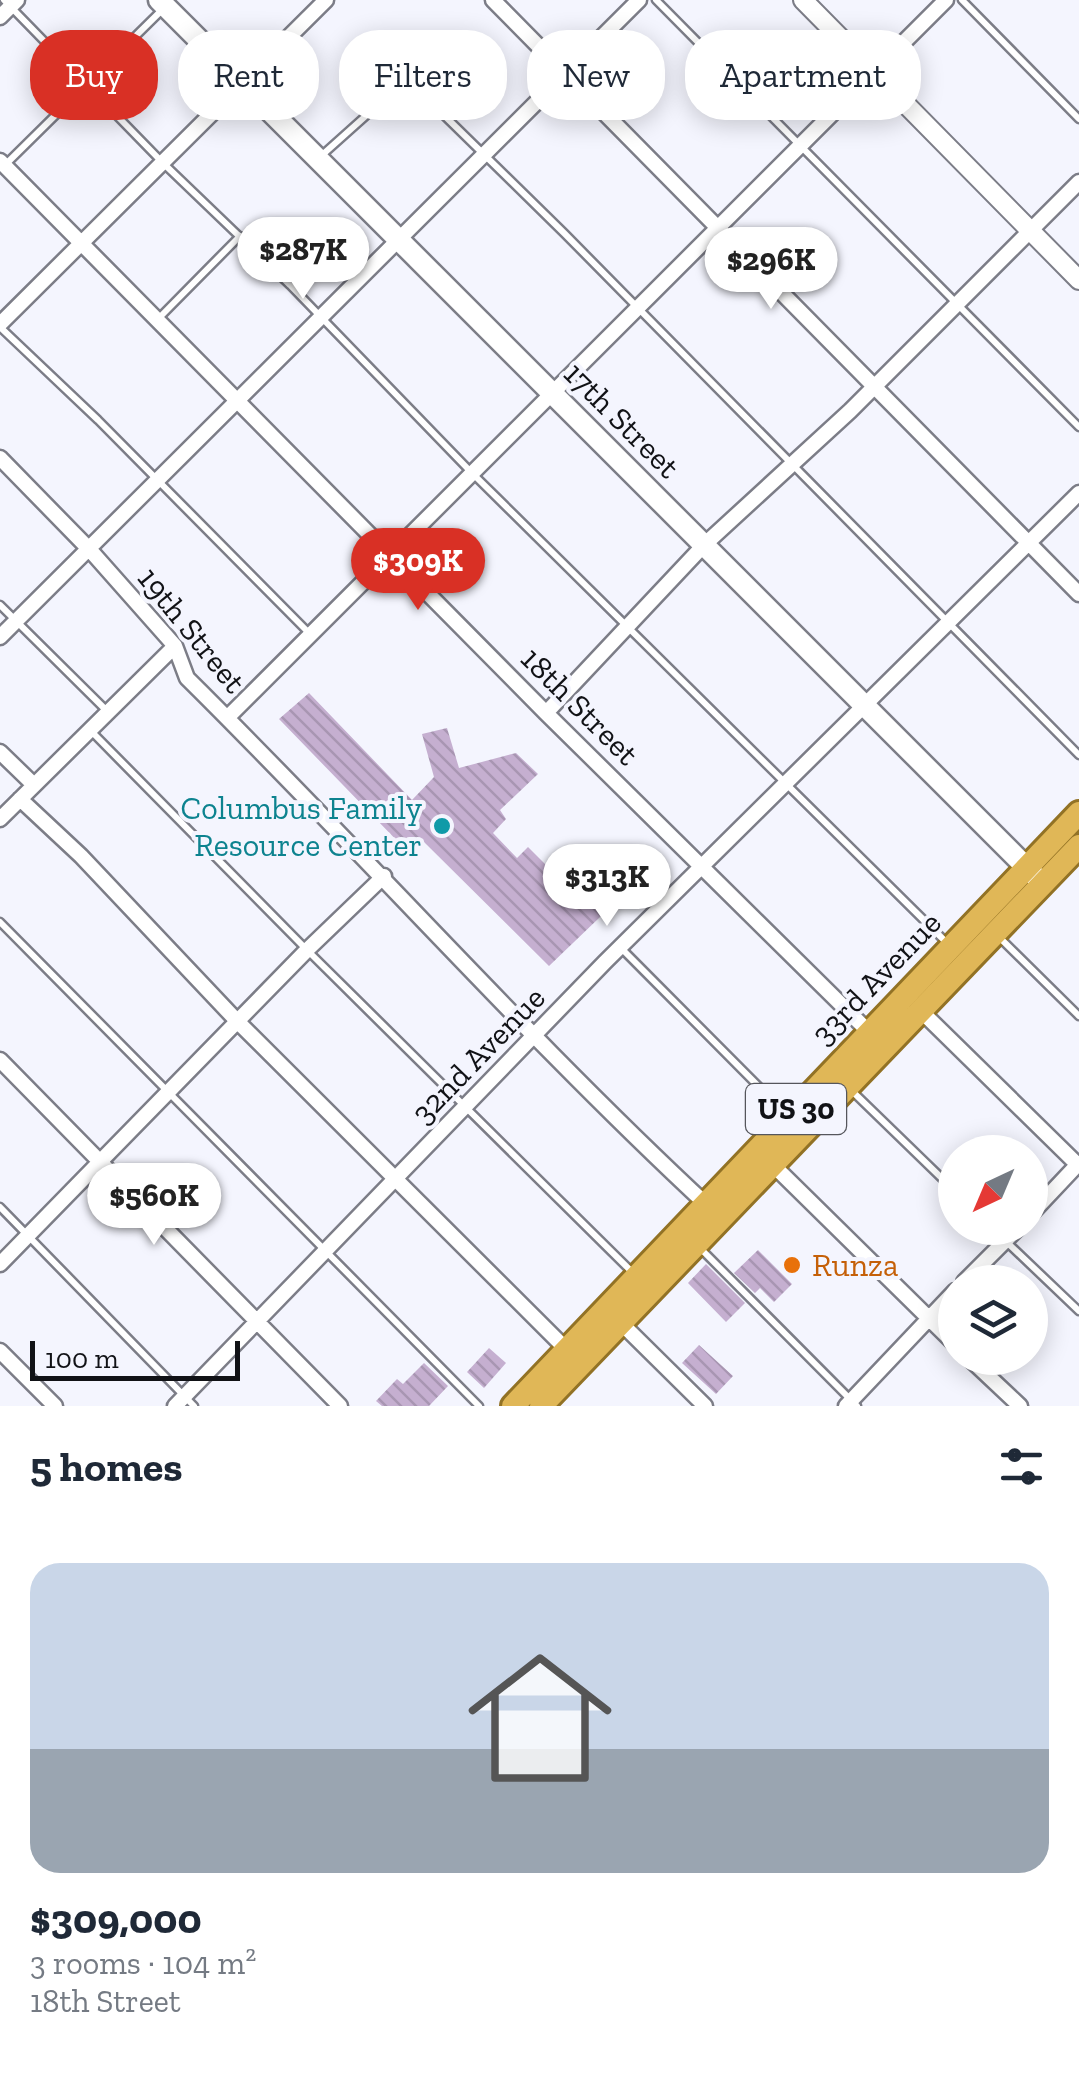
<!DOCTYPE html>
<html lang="en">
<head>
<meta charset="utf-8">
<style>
  :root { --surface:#fff; --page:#f2f2f3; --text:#1f2937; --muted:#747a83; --line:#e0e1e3; --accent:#d93025 }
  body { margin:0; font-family:"Zilla Slab",serif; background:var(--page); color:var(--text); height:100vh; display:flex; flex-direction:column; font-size:38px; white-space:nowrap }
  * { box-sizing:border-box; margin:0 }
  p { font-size:32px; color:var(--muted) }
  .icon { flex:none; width:55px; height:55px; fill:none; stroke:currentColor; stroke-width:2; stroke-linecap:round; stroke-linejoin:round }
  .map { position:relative; height:1406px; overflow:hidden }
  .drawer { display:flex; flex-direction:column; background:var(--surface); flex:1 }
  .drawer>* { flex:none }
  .top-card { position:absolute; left:30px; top:30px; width:1020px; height:90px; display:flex; gap:20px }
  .needle { width:65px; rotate:224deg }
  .buttons { position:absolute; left:938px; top:1135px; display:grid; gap:20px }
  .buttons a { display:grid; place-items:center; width:110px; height:110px; border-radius:50%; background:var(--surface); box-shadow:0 5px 25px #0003; font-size:50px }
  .scale { position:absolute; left:30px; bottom:25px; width:210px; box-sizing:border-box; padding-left:10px; border:5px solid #111216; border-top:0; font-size:28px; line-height:35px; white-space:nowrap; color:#111216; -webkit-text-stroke:8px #f4f5fe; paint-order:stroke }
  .price { position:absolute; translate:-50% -85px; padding:0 22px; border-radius:35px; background:#fff; color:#222; font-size:32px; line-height:65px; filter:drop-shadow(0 2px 5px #0008) }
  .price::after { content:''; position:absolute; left:50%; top:60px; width:30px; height:22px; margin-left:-15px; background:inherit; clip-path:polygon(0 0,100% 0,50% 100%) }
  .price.selected { background:var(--accent); color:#fff }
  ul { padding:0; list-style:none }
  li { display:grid; align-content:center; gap:20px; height:530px; padding:0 30px }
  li+li { border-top:2px solid var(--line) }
  li span { display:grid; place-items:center; height:310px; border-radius:30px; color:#555 }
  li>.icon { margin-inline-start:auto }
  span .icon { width:180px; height:180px; fill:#fffc; stroke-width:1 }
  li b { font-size:42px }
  h2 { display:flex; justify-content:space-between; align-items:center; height:120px; padding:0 30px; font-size:42px }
  .chip { padding:0 35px; border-radius:40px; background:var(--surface); box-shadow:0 5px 25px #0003; font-size:35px; line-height:90px }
  .chip.selected { background:var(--accent); color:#fff }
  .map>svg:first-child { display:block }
</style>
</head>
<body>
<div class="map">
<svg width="1079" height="1406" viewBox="0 0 1079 1406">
  <defs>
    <pattern id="building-back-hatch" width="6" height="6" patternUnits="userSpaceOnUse" patternTransform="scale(2.5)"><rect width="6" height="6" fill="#c5afd0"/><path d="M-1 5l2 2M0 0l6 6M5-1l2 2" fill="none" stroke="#a896b2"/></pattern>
  </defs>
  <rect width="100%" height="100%" fill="#f4f5fe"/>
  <!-- building -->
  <path fill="url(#building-back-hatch)" d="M309,693L412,800L434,777L422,734L447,728L459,768L516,753L538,774L500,810L506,819L493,833L517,858L528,847L551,870L544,879L565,902L598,870L623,895L549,966L419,837L406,850L279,719Z
    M758,1250L792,1284L774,1302L760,1288L755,1293L734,1273Z
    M706,1264L745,1303L726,1322L688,1283Z
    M699,1345L733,1376L716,1394L682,1363Z
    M489,1348L506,1363L484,1388L467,1372Z
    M424,1363L448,1386L429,1406H382L376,1401L397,1379L403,1384Z"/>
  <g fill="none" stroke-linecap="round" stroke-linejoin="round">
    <defs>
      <path id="service" d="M4,0L163,163L290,285L471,472L947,943
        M656,0L1079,427
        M962,0L1079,119
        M321,156L407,79L564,233L1079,755
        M6,164L164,8
        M158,319L240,236
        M0,327L98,420L308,632
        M0,605L108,712
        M91,731L307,950L634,1274
        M0,922L479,1406
        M998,936L1079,1016
        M620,947L784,1112
        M852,1091L955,1191
        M0,1207L194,1406
        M992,1228L1079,1311
        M699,1247L857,1406"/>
      <path id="minor" d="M493,0L1079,594
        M0,17L17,0
        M0,161L546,713L869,1032
        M0,324L326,0
        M0,458L90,550L175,646L187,678C363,852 528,1039 709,1207
        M0,637L639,0
        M546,713L704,545L850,411L1079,182
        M227,718L946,0
        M0,752L34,785
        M20,799L81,856L237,1021L566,1349
        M0,819L175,646
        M921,1011L1079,1166
        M0,1060L340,1406
        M770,1162L955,1344
        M1030,1215L1079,1163
        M0,1264L307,950L384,876
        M964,1282L1018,1228
        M621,1323L705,1406
        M0,1351L55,1406
        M969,1358L1020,1406
        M175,1406L605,962L1079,493
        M846,1406L955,1291"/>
      <path id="tertiary" d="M803,0L1079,280"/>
      <path id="secondary" d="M159,0L1038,879"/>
      <path id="trunk" d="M513,1406L1079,813
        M541,1406L1079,846"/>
    </defs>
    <!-- service casing -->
    <use href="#service" stroke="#7c7d87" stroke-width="11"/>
    <!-- minor casing -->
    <use href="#minor" stroke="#7c7d87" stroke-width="19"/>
    <!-- tertiary casing -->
    <use href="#tertiary" stroke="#7c7d87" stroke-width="22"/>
    <!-- secondary casing -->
    <use href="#secondary" stroke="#7c7d87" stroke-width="25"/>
    <!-- trunk casing -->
    <use href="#trunk" stroke="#927225" stroke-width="28"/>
    <!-- service -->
    <use href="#service" stroke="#fff" stroke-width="6"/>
    <!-- minor -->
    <use href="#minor" stroke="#fff" stroke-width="14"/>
    <!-- tertiary -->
    <use href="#tertiary" stroke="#fff" stroke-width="18"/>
    <!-- secondary -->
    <use href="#secondary" stroke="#fff" stroke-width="20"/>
    <!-- trunk -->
    <use href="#trunk" stroke="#e0b757" stroke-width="22"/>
  </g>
  <!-- markers -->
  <circle fill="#0f9aa8" stroke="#f4f5fe" stroke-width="4" cx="442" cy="826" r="10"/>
  <circle fill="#e8710a" stroke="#f4f5fe" stroke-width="4" cx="792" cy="1265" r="10"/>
  <g text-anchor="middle" stroke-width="8" stroke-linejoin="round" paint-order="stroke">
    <!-- shield labels -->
    <rect fill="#f4f5fe" stroke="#55565c" stroke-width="2.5" x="746" y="1084" width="100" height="50" rx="8"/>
    <g font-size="30" font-weight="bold" fill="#111216">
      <text x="796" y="1119">US 30</text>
    </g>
    <!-- street labels -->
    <g font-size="32" fill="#111216" stroke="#f4f5fe">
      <text transform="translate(622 420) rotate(45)" y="11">17th Street</text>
      <text transform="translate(192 630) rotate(51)" y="11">19th Street</text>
      <text transform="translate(580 706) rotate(45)" y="11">18th Street</text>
      <text transform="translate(876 978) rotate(-46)" y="11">33rd Avenue</text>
      <text transform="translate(478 1055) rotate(-46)" y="11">32nd Avenue</text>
    </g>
    <!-- culture labels -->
    <g font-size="32" fill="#0d838f" stroke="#f4f5fe" text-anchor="end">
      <text x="422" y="819">Columbus Family<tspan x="422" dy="37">Resource Center</tspan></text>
    </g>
    <!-- food labels -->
    <g font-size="32" fill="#c56008" stroke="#f4f5fe" text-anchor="start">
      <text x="812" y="1276">Runza</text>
    </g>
  </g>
</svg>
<div class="buttons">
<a><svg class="needle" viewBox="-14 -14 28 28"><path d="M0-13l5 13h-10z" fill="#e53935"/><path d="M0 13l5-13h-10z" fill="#747a83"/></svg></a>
<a><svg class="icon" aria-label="layers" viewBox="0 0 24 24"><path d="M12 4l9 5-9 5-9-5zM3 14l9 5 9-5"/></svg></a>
</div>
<div class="scale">100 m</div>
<b class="price" style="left:303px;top:302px">$287K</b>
<b class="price" style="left:771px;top:312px">$296K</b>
<b class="price selected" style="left:418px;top:613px">$309K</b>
<b class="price" style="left:607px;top:929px">$313K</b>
<b class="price" style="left:154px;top:1248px">$560K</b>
<div class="top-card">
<a class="chip selected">Buy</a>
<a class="chip">Rent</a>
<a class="chip">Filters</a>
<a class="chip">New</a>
<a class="chip">Apartment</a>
</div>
</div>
<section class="drawer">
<h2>5 homes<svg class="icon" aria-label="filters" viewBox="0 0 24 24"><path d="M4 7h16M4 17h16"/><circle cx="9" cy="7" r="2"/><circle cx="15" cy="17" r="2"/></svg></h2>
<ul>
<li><span style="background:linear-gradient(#c9d6e8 60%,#9aa5b1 0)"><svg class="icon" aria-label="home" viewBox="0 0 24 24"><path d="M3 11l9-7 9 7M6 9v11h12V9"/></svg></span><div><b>$309,000</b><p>3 rooms · 104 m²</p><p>18th Street</p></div></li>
</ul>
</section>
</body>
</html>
